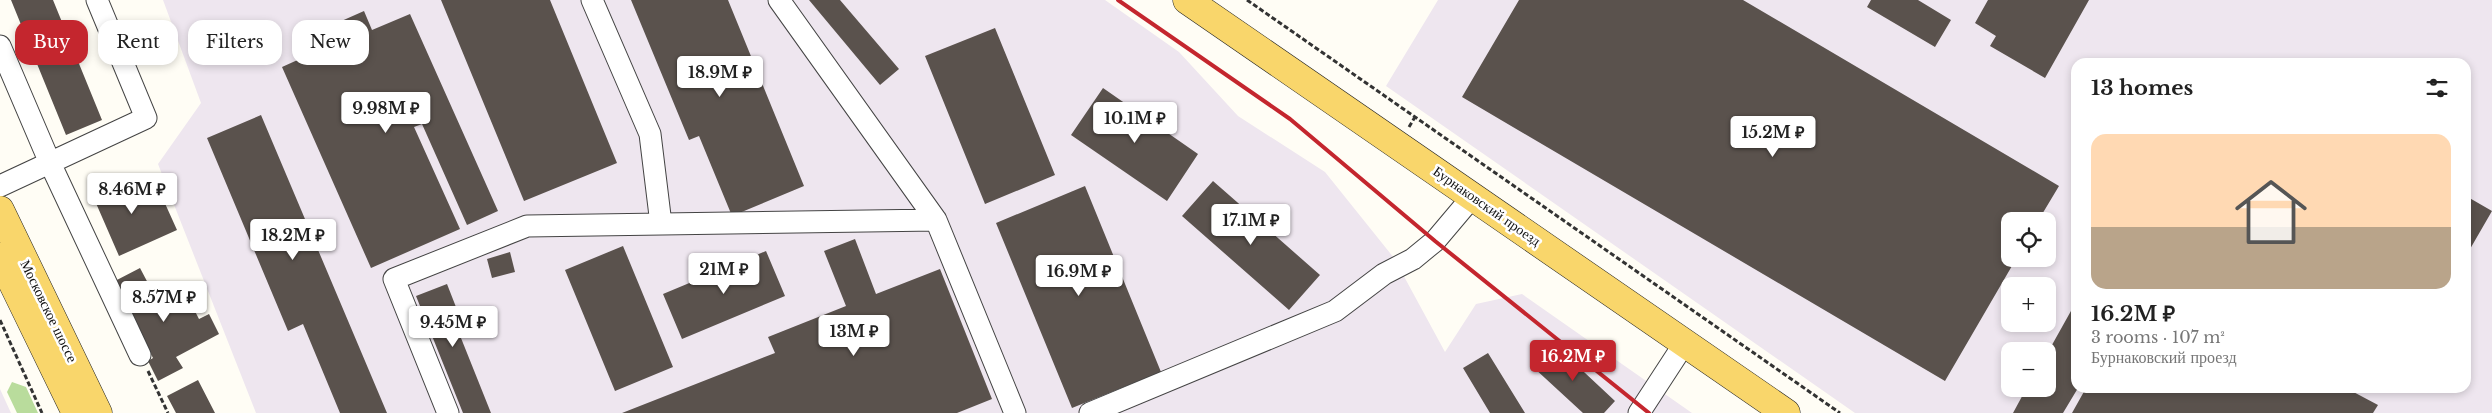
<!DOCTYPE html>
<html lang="en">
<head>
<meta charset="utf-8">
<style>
  :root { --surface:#fff; --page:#f6f6f6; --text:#222; --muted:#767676; --line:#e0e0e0; --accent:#c4262e }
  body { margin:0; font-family:"Libre Baskerville",serif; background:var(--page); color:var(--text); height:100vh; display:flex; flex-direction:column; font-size:19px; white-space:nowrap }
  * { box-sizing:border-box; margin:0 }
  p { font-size:16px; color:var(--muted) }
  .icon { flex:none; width:28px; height:28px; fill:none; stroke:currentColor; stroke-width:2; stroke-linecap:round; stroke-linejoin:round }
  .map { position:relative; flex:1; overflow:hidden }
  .details { position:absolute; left:2071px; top:58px; width:400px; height:335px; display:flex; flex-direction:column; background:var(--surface); border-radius:15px; box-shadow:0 2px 8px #0003 }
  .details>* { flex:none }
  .hud { position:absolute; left:15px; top:20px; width:475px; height:45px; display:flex; gap:10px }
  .controls { position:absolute; left:2001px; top:212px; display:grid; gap:10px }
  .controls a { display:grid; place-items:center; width:55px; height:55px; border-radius:10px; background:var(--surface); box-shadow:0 2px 8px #0003; font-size:25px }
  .price { position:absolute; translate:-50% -42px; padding:0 11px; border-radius:5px; background:#fff; color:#222; font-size:16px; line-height:32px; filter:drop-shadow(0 1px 2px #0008) }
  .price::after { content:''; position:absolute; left:50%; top:30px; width:15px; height:11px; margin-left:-8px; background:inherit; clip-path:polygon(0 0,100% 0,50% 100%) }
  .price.active { background:var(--accent); color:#fff }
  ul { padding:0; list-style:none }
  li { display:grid; align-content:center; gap:10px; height:265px; padding:0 20px }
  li+li { border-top:1px solid var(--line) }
  li span { display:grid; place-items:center; height:155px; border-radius:15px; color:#555 }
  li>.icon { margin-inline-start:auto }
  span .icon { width:90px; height:90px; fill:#fffc; stroke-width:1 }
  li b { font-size:21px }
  h2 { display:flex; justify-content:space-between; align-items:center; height:60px; padding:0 20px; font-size:21px }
  .pill { padding:0 18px; border-radius:15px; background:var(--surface); box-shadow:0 2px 8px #0003; font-size:18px; line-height:45px }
  .pill.active { background:var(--accent); color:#fff }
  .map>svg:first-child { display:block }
</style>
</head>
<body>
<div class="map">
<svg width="2492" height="413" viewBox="0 0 2492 413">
  <rect width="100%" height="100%" fill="#fffdf5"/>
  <!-- industrial -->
  <path fill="#eee6ef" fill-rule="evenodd" d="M163,0H1105L1179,52L1238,116L1325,172L1394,258L1445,352L1476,304L1522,294L1692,413H256L158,164L201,103Z
    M1438,0H2492V413H1855L1386,86ZM2076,62H2466V388H2076ZM2010,221H2048V259H2010ZM2010,286H2048V324H2010ZM2010,351H2048V389H2010Z
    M0,389L11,413H0Z"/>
  <!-- forest -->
  <path fill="#b9dc9c" d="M12,382L26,387L38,413H17L7,392Z"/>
  <!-- building -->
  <path fill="#5a524d" d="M11,0H53L102,120L66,135Z
    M441,0H550L617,163L524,201Z
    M631,0H728L804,186L732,216L699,136L689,140Z
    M809,0H840L899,69L880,85Z
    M1519,0H1743L2059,186L2038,221H2010V259H2016L1945,381L1462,97Z
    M1871,0H1918L1951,20L1935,47L1867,7Z
    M1988,0H2089L2045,78L1990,46L1996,36L1975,23Z
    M364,11L372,30L410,14L498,211L467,225L422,124L414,127L460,229L371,268L282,67L302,58L294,42Z
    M995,28L1055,175L985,204L925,56Z
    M1103,88L1198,154L1167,201L1071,135Z
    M261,115L387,413H340L303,324L288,331L207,138Z
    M137,174L150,205L163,199L177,230L119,256L92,194Z
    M1213,181L1320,275L1289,310L1182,216Z
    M1085,186L1161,372L1072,408L996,223Z
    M2466,196L2492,211L2466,256Z
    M855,239L876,294L940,269L992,399L957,413H622L775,353L768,337L846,306L824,251Z
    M623,246L673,367L615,391L565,270Z
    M766,251L785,296L682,339L663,294Z
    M510,252L515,272L492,278L487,259Z
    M140,268L159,304L184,290L199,319L209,314L219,334L176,357L183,368L158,381L148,361L153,358L113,282Z
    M447,284L463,325L457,328L491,413H463L416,296Z
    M2076,302V388H2078L2063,413H2013L2026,389H2048V352Z
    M1554,344L1615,401L1604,413H1583L1533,367Z
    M1488,353L1525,413H1490L1463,368Z
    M198,380L215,413H176L167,396Z
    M2086,388H2346L2378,405L2373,413H2072Z"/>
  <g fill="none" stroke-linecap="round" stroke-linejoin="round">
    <defs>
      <path id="minor" d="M592,0L650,134L661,224
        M779,0L936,220
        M0,46L50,163L140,355
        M0,186L146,118L97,0
        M448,413L394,279L527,226L936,220L1015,413
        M1090,413L1335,311L1384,274L1413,259L1435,241L1473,196
        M1639,413L1684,344"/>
      <path id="major" d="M1187,0L1786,413
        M0,210L98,413
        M0,257L76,413"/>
    </defs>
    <!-- minor casing -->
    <use href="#minor" stroke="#444" stroke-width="23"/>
    <!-- major casing -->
    <use href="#major" stroke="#222" stroke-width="29"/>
    <!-- path -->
    <path stroke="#333" stroke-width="3" stroke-dasharray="5 2.5" stroke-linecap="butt" d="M1247,0L1840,413
      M1409,127L1415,117
      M0,320L42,413
      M148,371L168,413"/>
    <!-- minor -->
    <use href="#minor" stroke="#fff" stroke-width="21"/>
    <!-- major -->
    <use href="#major" stroke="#f9d66b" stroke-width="28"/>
    <!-- rail -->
    <path stroke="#c4262e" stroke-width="4" d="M1118,0L1290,119L1435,241L1649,413"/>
  </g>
  <g text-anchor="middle" stroke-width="5" stroke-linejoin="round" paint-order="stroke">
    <!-- street labels -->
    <g font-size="14" fill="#111" stroke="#fff">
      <text transform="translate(1487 206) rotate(35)" y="5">Бурнаковский проезд</text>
      <text transform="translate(49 311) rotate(64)" y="5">Московское шоссе</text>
    </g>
  </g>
</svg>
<div class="controls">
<a><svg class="icon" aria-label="locate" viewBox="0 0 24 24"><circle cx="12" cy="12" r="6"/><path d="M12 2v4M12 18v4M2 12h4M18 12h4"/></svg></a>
<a>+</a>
<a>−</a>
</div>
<b class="price" style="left:720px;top:98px">18.9M ₽</b>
<b class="price" style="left:386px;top:134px">9.98M ₽</b>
<b class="price" style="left:1135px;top:144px">10.1M ₽</b>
<b class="price" style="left:1773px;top:158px">15.2M ₽</b>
<b class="price" style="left:132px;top:215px">8.46M ₽</b>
<b class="price" style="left:1251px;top:246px">17.1M ₽</b>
<b class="price" style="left:293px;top:261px">18.2M ₽</b>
<b class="price" style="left:724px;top:295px">21M ₽</b>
<b class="price" style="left:1079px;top:297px">16.9M ₽</b>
<b class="price" style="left:164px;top:323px">8.57M ₽</b>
<b class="price" style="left:453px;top:348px">9.45M ₽</b>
<b class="price" style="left:854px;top:357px">13M ₽</b>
<b class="price active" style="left:1573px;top:382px">16.2M ₽</b>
<div class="hud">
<a class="pill active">Buy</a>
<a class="pill">Rent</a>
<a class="pill">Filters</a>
<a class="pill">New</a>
</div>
<section class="details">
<h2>13 homes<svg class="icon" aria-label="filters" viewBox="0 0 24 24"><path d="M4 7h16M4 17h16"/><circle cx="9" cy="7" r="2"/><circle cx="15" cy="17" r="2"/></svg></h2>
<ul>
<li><span style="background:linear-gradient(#ffd9b3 60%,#b9a48a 0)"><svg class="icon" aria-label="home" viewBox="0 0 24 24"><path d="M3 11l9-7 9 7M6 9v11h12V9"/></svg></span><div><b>16.2M ₽</b><p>3 rooms · 107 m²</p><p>Бурнаковский проезд</p></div></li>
</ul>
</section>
</div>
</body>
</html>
